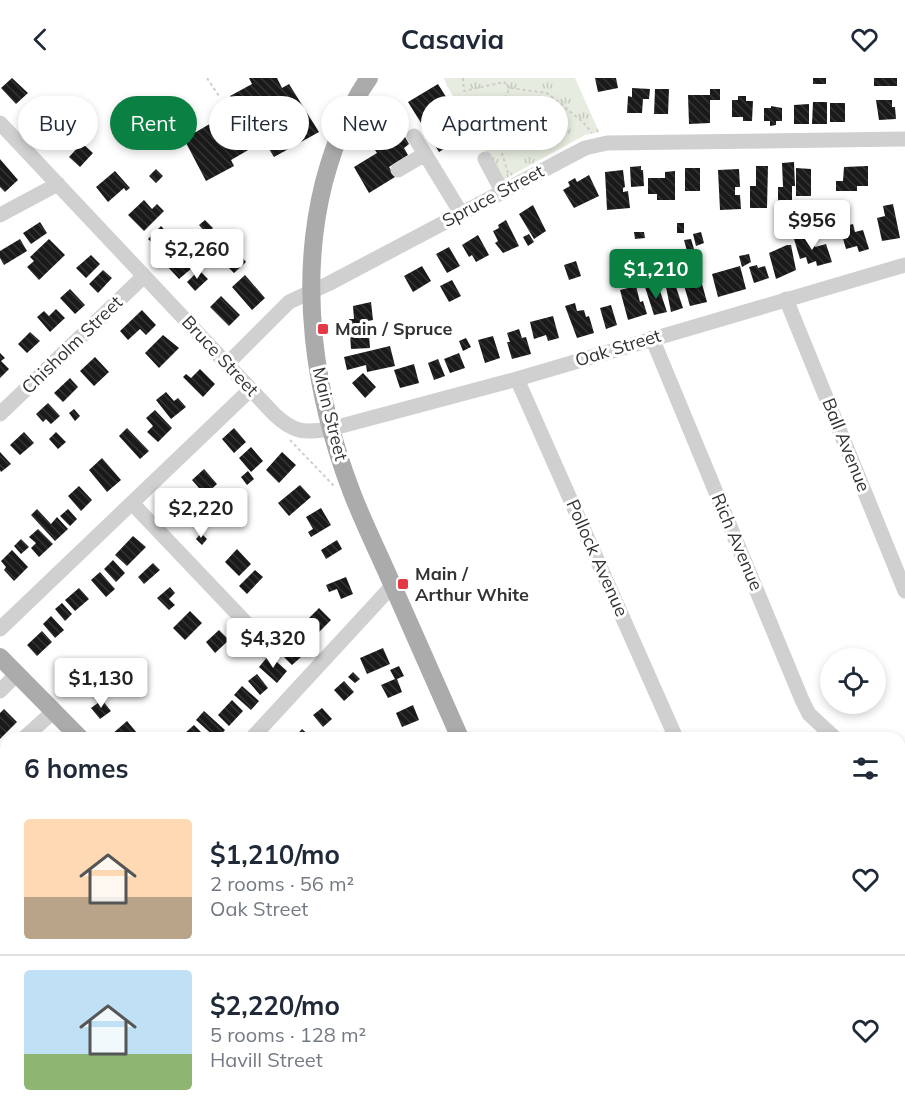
<!DOCTYPE html>
<html lang="en">
<head>
<meta charset="utf-8">
<style>
  :root { --surface:#fff; --page:#f2f2f3; --text:#1f2937; --muted:#747a83; --line:#e0e1e3; --accent:#0b8043 }
  body { margin:0; font-family:Mulish,sans-serif; background:var(--page); color:var(--text); height:100vh; display:flex; flex-direction:column; font-size:22px; white-space:nowrap }
  * { box-sizing:border-box; margin:0 }
  p { font-size:20px; color:var(--muted) }
  .icon { flex:none; width:33px; height:33px; fill:none; stroke:currentColor; stroke-width:2; stroke-linecap:round; stroke-linejoin:round }
  .map { position:relative; flex:1; overflow:hidden }
  .details { position:absolute; left:0px; top:654px; width:906px; height:384px; display:flex; flex-direction:column; background:var(--surface); border-radius:18px 18px 0 0; box-shadow:0 3px 9px #0003 }
  .details>* { flex:none }
  .hud { position:absolute; left:18px; top:18px; width:600px; height:54px; display:flex; gap:12px }
  .tools { position:absolute; left:820px; top:570px; display:grid; gap:12px }
  .tools a { display:grid; place-items:center; width:66px; height:66px; border-radius:50%; background:var(--surface); box-shadow:0 3px 9px #0003; font-size:30px }
  .price { position:absolute; translate:-50% -51px; padding:0 14px; border-radius:6px; background:#fff; color:#222; font-size:20px; line-height:39px; filter:drop-shadow(0 2px 3px #0008) }
  .price::after { content:''; position:absolute; left:50%; top:36px; width:18px; height:14px; margin-left:-9px; background:inherit; clip-path:polygon(0 0,100% 0,50% 100%) }
  .price.current { background:var(--accent); color:#fff }
  ul { padding:0; list-style:none }
  li { display:flex; align-items:center; gap:18px; height:150px; padding:0 24px }
  li+li { border-top:2px solid var(--line) }
  li span { display:grid; place-items:center; flex:none; width:168px; height:120px; border-radius:6px; color:#555 }
  li>.icon { margin-inline-start:auto }
  span .icon { width:72px; height:72px; fill:#fffc; stroke-width:1 }
  li b { font-size:26px }
  h2 { display:flex; justify-content:space-between; align-items:center; height:72px; padding:0 24px; font-size:26px }
  .tag { padding:0 21px; border-radius:27px; background:var(--surface); box-shadow:0 3px 9px #0003; font-size:21px; line-height:54px }
  .tag.current { background:var(--accent); color:#fff }
  header { display:flex; justify-content:space-between; align-items:center; height:78px; padding:0 24px; background:var(--surface); font-size:27px; font-weight:700 }
  .map>svg:first-child { display:block }
</style>
</head>
<body>
<header><svg class="icon" aria-label="back" viewBox="0 0 24 24"><path d="M15 5l-7 7 7 7"/></svg>Casavia<svg class="icon" aria-label="heart" viewBox="0 0 24 24"><path d="M12 20l-8-8c-3-5 5-10 8-4 3-6 11-1 8 4z"/></svg></header>
<div class="map">
<svg width="905" height="1038" viewBox="0 0 905 1038">
  <defs>
    <pattern id="park-tufts" width="24" height="20" patternUnits="userSpaceOnUse" patternTransform="scale(1.5)"><rect width="24" height="20" fill="#e6ecdf"/><path d="M3 7l-1-3M5 7V3M7 7l1-3M15 17l-1-3M17 17v-4M19 17l1-3" fill="none" stroke="#c6cbc0"/></pattern>
    <pattern id="building-back-hatch" width="6" height="6" patternUnits="userSpaceOnUse" patternTransform="scale(1.5)"><rect width="6" height="6" fill="#1a1a1a"/><path d="M-1 5l2 2M0 0l6 6M5-1l2 2" fill="none" stroke="#333"/></pattern>
  </defs>
  <rect width="100%" height="100%" fill="#fff"/>
  <!-- park -->
  <path fill="url(#park-tufts)" d="M444,0H575L599,54L585,57L503,102L447,8Z"/>
  <!-- building -->
  <path fill="url(#building-back-hatch)" d="M12,0L28,15L16,26L1,10Z
    M249,0H277L282,10L289,6L319,54L274,79L264,63L231,82L234,88L206,103L184,61L237,30L230,18L252,6Z
    M595,0H616L618,10L598,14Z
    M813,0H826V6H813Z
    M874,0H897V8H874Z
    M438,6L469,56L439,74L408,24Z
    M632,10L650,11L649,21H643L642,35H627L628,18L632,19Z
    M655,11H669L668,36H654Z
    M710,11H720V22H710V45L689,46L688,17H710Z
    M738,18H746V23H753L752,43H743V39H732V22H738Z
    M876,22H892V29H895L896,41L879,42Z
    M813,24H827V46H812Z
    M830,25H845V44H830Z
    M809,26V46H794V27Z
    M771,28L782,30V43H776V47L770,48V43H764V30H771Z
    M62,40L75,54L59,69L45,55Z
    M394,48L402,60L405,59L409,66L404,70L408,77L389,89L395,99L369,115L354,89L377,75L369,63Z
    M82,65L93,75L80,89L69,79Z
    M0,81L18,102L5,114L0,109Z
    M794,84L795,108H792V126H778V109H783L782,85Z
    M641,88V92H643L644,108L631,109L630,89Z
    M756,88H768L767,130H750V108H756Z
    M868,88V108H857V113H836V103H843L844,89Z
    M685,90H700V113H685Z
    M796,90L811,91V118H796Z
    M156,91L163,98L156,105L149,98Z
    M739,91L740,109H735V117H740L741,131L720,132L718,92Z
    M623,92L625,109L623,110V114L628,113L630,130L607,132L605,94Z
    M115,93L130,110L126,113L124,110L108,124L96,109Z
    M675,93V122H657V116H648V100H665V94Z
    M589,97L599,118L574,130L563,112L570,108L568,104L575,100L577,104Z
    M144,122L152,131L157,126L164,133L144,153L128,137Z
    M833,122V135H816V123Z
    M893,126L900,160L882,163L877,140L885,138L883,128Z
    M533,127L546,153L534,161L519,136Z
    M837,137L839,152L827,154L824,139Z
    M205,142L213,150L207,156L199,147Z
    M506,142L519,168L503,175L495,165L498,163L493,153L499,150L498,147Z
    M40,144L47,155L31,166L23,155Z
    M677,145H684V155H677Z
    M853,146L855,154L863,152L869,171L859,174L857,168L846,171L840,150Z
    M161,148L173,161L161,173L148,161Z
    M634,154H644L645,160L635,161Z
    M701,154L704,165L696,168L693,156Z
    M529,156L534,164L528,168L523,159Z
    M812,156L815,169L826,166L832,184L817,188L816,183L808,186L806,179L800,181L794,161Z
    M478,157L489,177L476,184L472,177L469,179L462,167Z
    M20,161L27,173L4,187L0,180V173Z
    M49,161L65,177L39,202L27,189L34,183L30,179Z
    M691,161L694,171L687,173L684,162Z
    M183,163L195,177L187,184L192,190L179,201L166,187L179,176L175,171Z
    M234,163L242,171L230,183L222,175Z
    M787,167H791L796,192L776,201L769,175Z
    M449,169L460,188L447,195L436,176Z
    M749,176L751,184L742,189L739,178Z
    M91,177L100,186L86,200L76,190Z
    M241,178L246,184L234,195L229,190Z
    M576,183L581,198L569,202L564,187Z
    M757,187L758,190L765,188L769,200L754,205L749,189Z
    M422,188L431,203L413,214L404,198Z
    M740,188L746,211L718,219L712,196Z
    M103,192L112,200L98,215L89,206Z
    M199,192L208,201L195,213L187,204Z
    M695,193L698,207L702,206L707,224L690,228L681,197Z
    M245,197L265,220L252,232L232,209Z
    M452,202L461,218L449,224L440,208Z
    M655,206L657,214L660,213L667,234L654,237L645,209Z
    M675,206L683,230L671,234L666,209Z
    M636,208L640,224L643,223L647,236L628,242L620,212Z
    M70,211L85,227L75,236L60,220Z
    M221,218L240,237L229,248L210,229Z
    M371,224L373,242L368,243L370,270L351,271L349,241H354L353,228Z
    M575,225L577,233L584,232L586,239L589,238L594,255L577,260L565,228Z
    M611,227L617,247L606,251L600,230Z
    M56,231L65,240L50,254L37,239L44,233L49,238Z
    M142,232L156,247L146,257L140,251L128,262L120,253Z
    M553,238L559,260L548,263L546,257L534,261L530,244Z
    M519,251L522,260L526,259L531,276L512,281L507,264H510L507,255Z
    M30,254L40,263L27,275L18,266Z
    M163,257L179,270L159,290L145,275Z
    M493,258L500,280L485,285L478,262Z
    M466,260L471,269L463,273L459,263Z
    M390,268L395,288L367,294L366,287L347,292L344,279Z
    M0,275L5,280L1,283L9,291L0,300Z
    M459,275L465,290L450,295L444,281Z
    M95,279L109,294L94,308L80,293Z
    M438,281L445,298L434,302L428,285Z
    M414,286L419,305L400,310L394,292Z
    M200,291L215,306L203,319L183,299L186,296L191,300Z
    M363,295L376,309L365,320L352,305Z
    M70,300L78,309L63,324L54,315Z
    M166,314L174,323L178,320L186,329L171,341L156,322Z
    M48,325L60,338L51,346L46,341L43,344L36,336Z
    M74,331L80,338L75,343L69,335Z
    M155,332L172,350L158,364L147,354L153,348L146,340Z
    M127,350L149,373L140,381L119,358Z
    M234,350L246,364L234,375L222,361Z
    M24,354L34,365L20,377L10,367Z
    M56,354L66,364L58,371L49,361Z
    M251,369L263,383L251,394L239,380Z
    M0,374L11,386L1,394L0,392Z
    M282,374L296,387L279,405L266,392Z
    M102,380L121,402L107,414L89,392Z
    M204,391L217,406L205,417L192,402Z
    M248,393L254,401L247,407L241,399Z
    M300,407L311,419L289,438L278,425Z
    M79,408L92,422L81,433L68,418Z
    M190,418L206,437L195,446L179,427Z
    M321,430L331,447L311,459L308,454L313,451L306,439Z
    M37,431L51,446L57,439L68,451L55,463L31,437Z
    M68,431L77,441L70,448L60,438Z
    M38,451L53,466L39,479L31,470L36,465L29,459Z
    M201,455L207,461L202,467L196,461Z
    M133,458L146,469L127,488L115,477Z
    M21,461L29,469L21,476L14,468Z
    M337,462L342,471L326,481L321,472Z
    M237,471L251,486L239,498L225,484Z
    M12,472L28,489L14,503L4,492L6,489L1,483Z
    M113,482L125,495L116,504L104,491Z
    M153,485L160,492L144,506L138,499Z
    M255,492L263,499L247,516L239,508Z
    M100,494L115,511L106,519L91,502Z
    M346,499L353,516L341,521L337,511L329,514L326,507Z
    M170,509L175,515L169,521L175,527L169,532L157,520Z
    M79,510L89,521L75,533L65,522Z
    M62,525L72,536L65,543L55,531Z
    M319,530L331,542L318,555L306,543Z
    M190,533L202,545L185,562L173,550Z
    M51,538L64,552L55,560L43,546Z
    M219,552L229,562L215,575L206,564Z
    M42,553L52,564L37,578L27,567Z
    M299,554L312,565L304,574L291,563Z
    M286,564L301,579L292,587L278,573Z
    M383,570L390,586L367,596L360,580Z
    M269,577L287,593L277,605L259,589Z
    M88,588L97,598L89,606L85,602L74,611L66,601L79,589L82,593Z
    M399,588L404,598L397,601L402,614L388,620L381,607L395,601L390,592Z
    M353,594L360,601L355,605L348,599Z
    M257,596L268,610L260,617L248,603Z
    M344,603L354,614L344,623L334,612Z
    M242,608L259,623L251,632L234,617Z
    M102,622L111,633L100,641L91,630Z
    M232,622L243,633L229,648L218,637Z
    M413,627L419,642L402,649L396,635Z
    M322,630L332,641L323,649L313,637Z
    M4,631L17,644L0,661V635Z
    M204,633L225,652L218,660H216L196,642Z
    M127,643L137,655L132,660H113L111,657Z
    M194,647L207,660H190L185,655Z
    M302,651L312,660H294Z
    M6,700V727L2,730L0,728V705Z
    M46,1032H65L69,1034L66,1038H54Z
    M174,1032H211L214,1035L211,1038H168Z
    M279,1032H298L290,1038H284Z
    M379,1032H383L389,1038H373Z
    M563,1032H582L570,1038H566Z
    M696,1032H705L709,1037L688,1038Z
    M782,1032H803L804,1033L799,1038H788Z
    M867,1032H876L882,1038H868L864,1035Z"/>
  <g fill="none" stroke-linecap="round" stroke-linejoin="round">
    <!-- path -->
    <path stroke="#cdcdcd" stroke-width="2" stroke-dasharray="3 3" stroke-linecap="butt" d="M207,0L219,18
      M463,0L464,13L504,4L510,10
      M508,95L498,62V33L510,10L547,15L583,44L592,55
      M290,362L334,408"/>
    <!-- minor -->
    <path stroke="#d0d0d0" stroke-width="15" d="M0,45L274,336C294,355 304,355 330,351L517,301L905,187
      M414,58L425,76
      M485,81L502,113
      M398,92L425,76L461,135
      M0,137L58,106
      M786,221L905,513
      M652,260L802,622L809,636L835,660
      M228,285L289,224L328,206L585,70L607,65L905,61
      M517,301L676,660
      M0,336L144,198
      M132,425L248,547
      M0,551L251,311
      M0,613L17,596
      M24,660L54,633
      M252,660L393,507
      M0,682L6,677
      M900,721L905,726
      M900,853L905,848
      M900,914L905,919
      M0,1008L6,1014
      M23,1032L29,1038
      M7,1038L13,1032
      M336,1038L341,1032
      M728,1038L734,1032"/>
    <!-- major -->
    <path stroke="#ababab" stroke-width="18" d="M369,0C347,31 334,67 324,104C298,207 314,316 352,415C364,446 379,476 392,506C415,557 437,609 460,660
      M0,579L80,660
      M438,1032L444,1038
      M620,1032L622,1038"/>
  </g>
  <!-- markers -->
  <g fill="#e63946" stroke="#fff" stroke-width="2">
    <rect x="317" y="245" width="12" height="12" rx="3"/>
    <rect x="397" y="500" width="12" height="12" rx="3"/>
  </g>
  <g text-anchor="middle" stroke-width="6" stroke-linejoin="round" paint-order="stroke">
    <!-- street labels -->
    <g font-size="18" fill="#333" stroke="#fff">
      <text transform="translate(493 118) rotate(-28)" y="6">Spruce Street</text>
      <text transform="translate(72 267) rotate(-44)" y="6">Chisholm Street</text>
      <text transform="translate(618 270) rotate(-17)" y="6">Oak Street</text>
      <text transform="translate(220 278) rotate(47)" y="6">Bruce Street</text>
      <text transform="translate(330 336) rotate(76)" y="6">Main Street</text>
      <text transform="translate(846 367) rotate(68)" y="6">Ball Avenue</text>
      <text transform="translate(737 464) rotate(67)" y="6">Rich Avenue</text>
      <text transform="translate(597 480) rotate(66)" y="6">Pollock Avenue</text>
    </g>
    <!-- poi labels -->
    <g font-size="18" font-weight="bold" fill="#333" stroke="#fff" text-anchor="start">
      <text x="335" y="257">Main / Spruce</text>
      <text x="415" y="502">Main /<tspan x="415" dy="21">Arthur White</tspan></text>
    </g>
  </g>
</svg>
<div class="tools">
<a><svg class="icon" aria-label="locate" viewBox="0 0 24 24"><circle cx="12" cy="12" r="6"/><path d="M12 2v4M12 18v4M2 12h4M18 12h4"/></svg></a>
</div>
<b class="price" style="left:812px;top:173px">$956</b>
<b class="price" style="left:197px;top:202px">$2,260</b>
<b class="price current" style="left:656px;top:222px">$1,210</b>
<b class="price" style="left:201px;top:461px">$2,220</b>
<b class="price" style="left:273px;top:591px">$4,320</b>
<b class="price" style="left:101px;top:631px">$1,130</b>
<div class="hud">
<a class="tag">Buy</a>
<a class="tag current">Rent</a>
<a class="tag">Filters</a>
<a class="tag">New</a>
<a class="tag">Apartment</a>
</div>
<section class="details">
<h2>6 homes<svg class="icon" aria-label="filters" viewBox="0 0 24 24"><path d="M4 7h16M4 17h16"/><circle cx="9" cy="7" r="2"/><circle cx="15" cy="17" r="2"/></svg></h2>
<ul>
<li><span style="background:linear-gradient(#ffd9b3 65%,#b9a48a 0)"><svg class="icon" aria-label="home" viewBox="0 0 24 24"><path d="M3 11l9-7 9 7M6 9v11h12V9"/></svg></span><div><b>$1,210/mo</b><p>2 rooms · 56 m²</p><p>Oak Street</p></div><svg class="icon" aria-label="heart" viewBox="0 0 24 24"><path d="M12 20l-8-8c-3-5 5-10 8-4 3-6 11-1 8 4z"/></svg></li>
<li><span style="background:linear-gradient(#bfe0f5 70%,#8fb573 0)"><svg class="icon" aria-label="home" viewBox="0 0 24 24"><path d="M3 11l9-7 9 7M6 9v11h12V9"/></svg></span><div><b>$2,220/mo</b><p>5 rooms · 128 m²</p><p>Havill Street</p></div><svg class="icon" aria-label="heart" viewBox="0 0 24 24"><path d="M12 20l-8-8c-3-5 5-10 8-4 3-6 11-1 8 4z"/></svg></li>
</ul>
</section>
</div>
</body>
</html>
